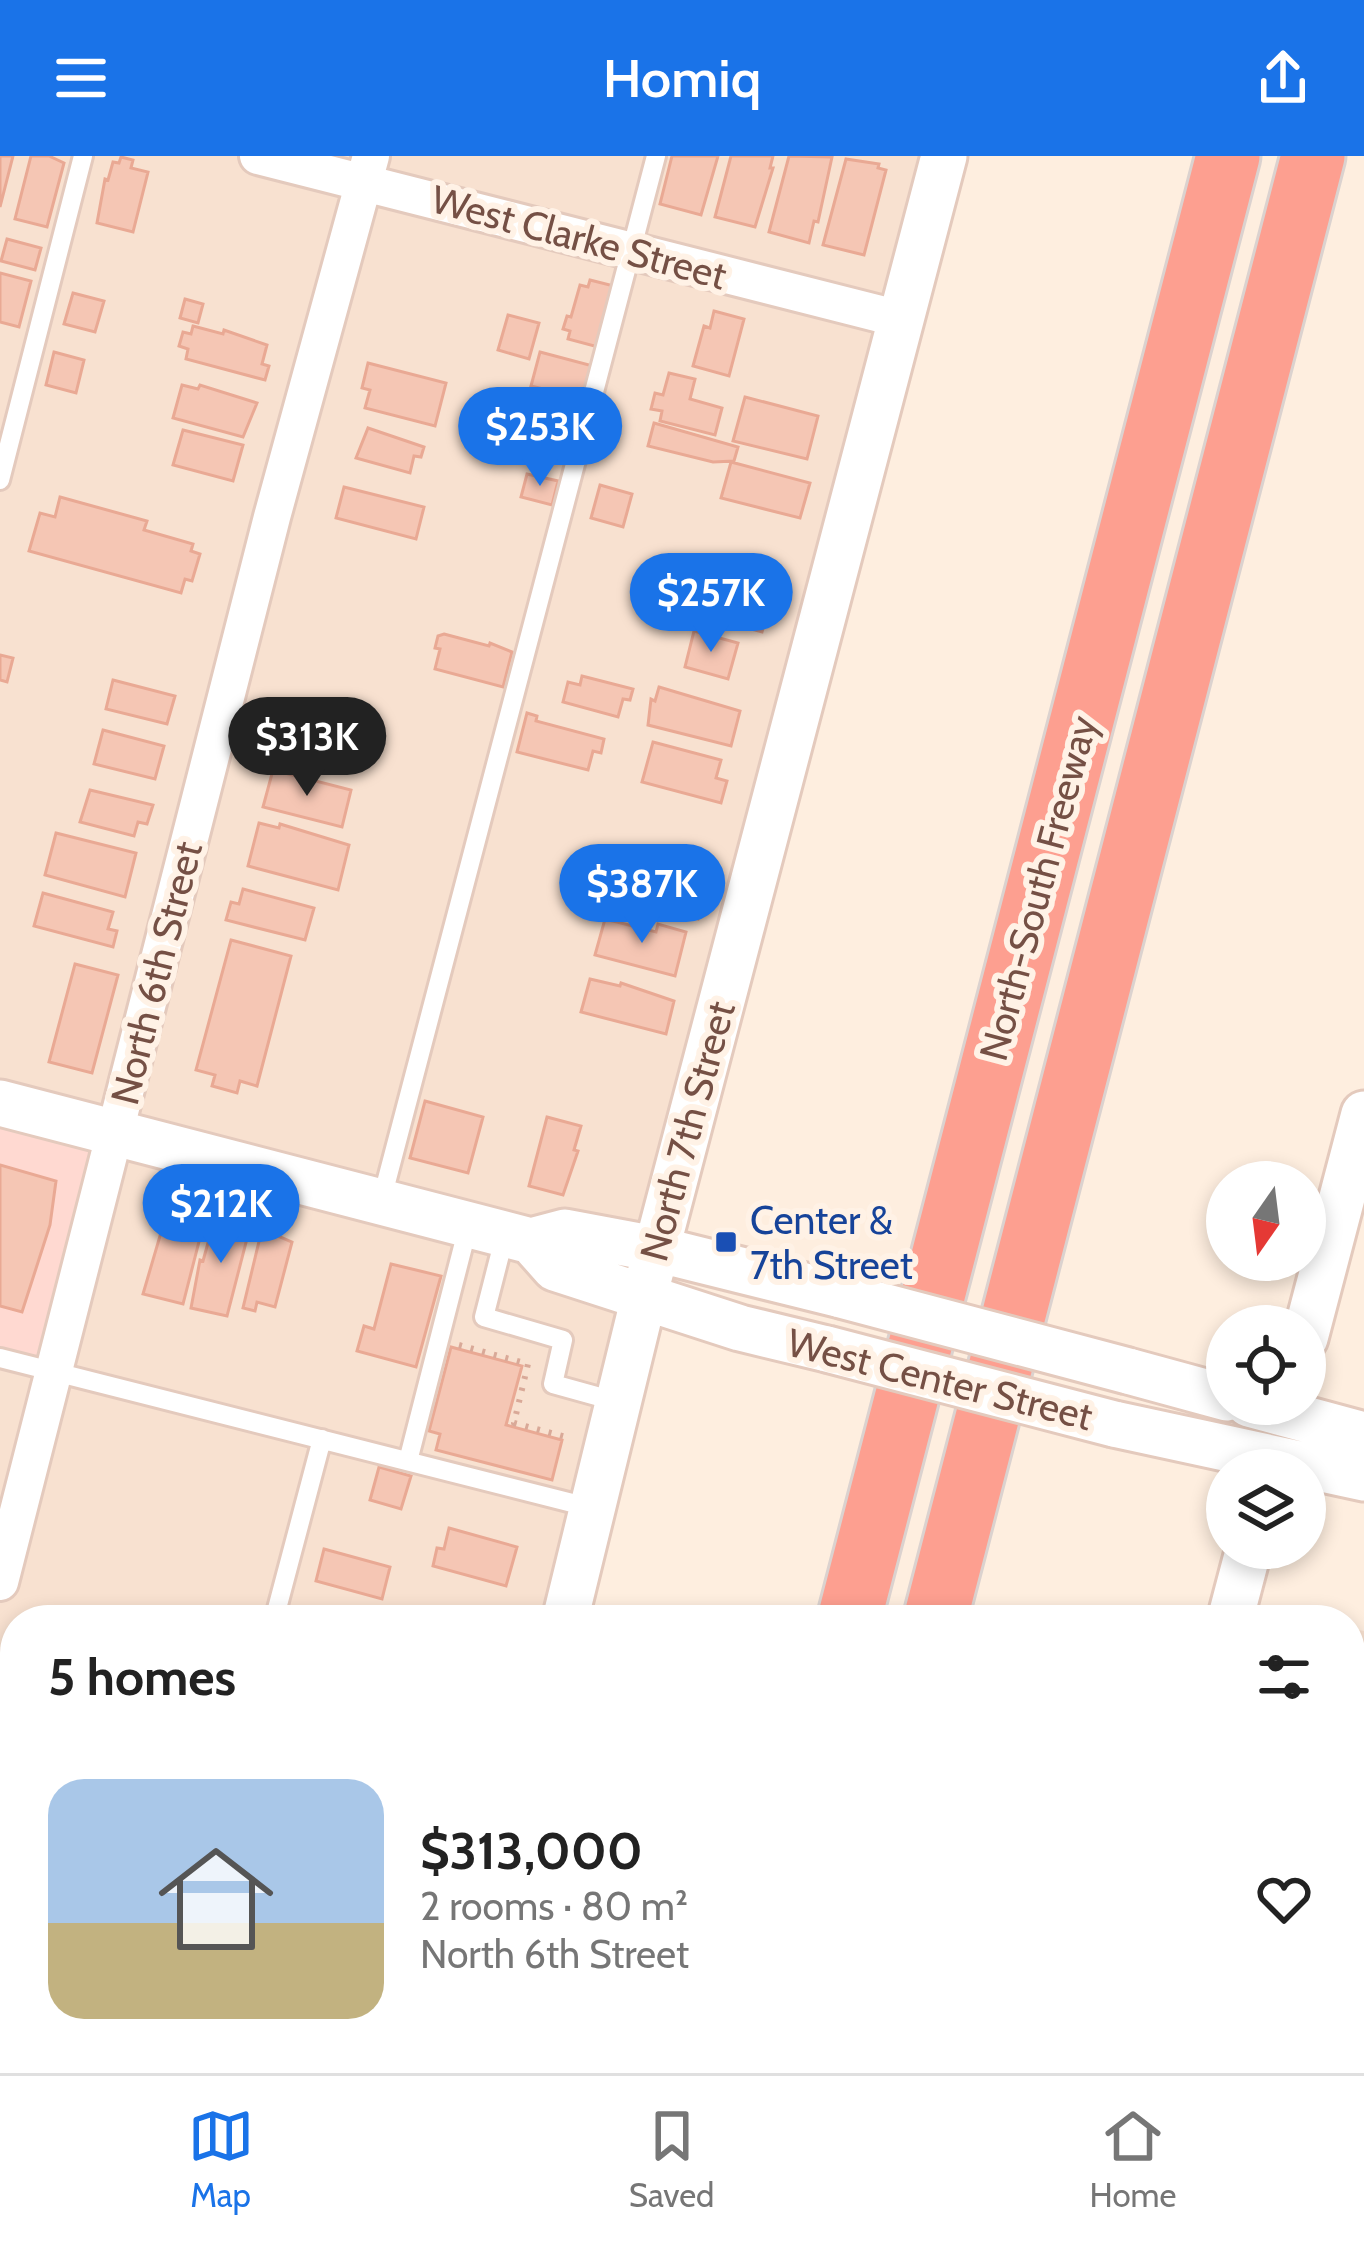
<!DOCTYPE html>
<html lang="en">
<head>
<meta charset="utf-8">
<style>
  :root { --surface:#fff; --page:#f6f6f6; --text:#222; --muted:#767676; --line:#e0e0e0; --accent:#1a73e8 }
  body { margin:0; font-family:Cabin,sans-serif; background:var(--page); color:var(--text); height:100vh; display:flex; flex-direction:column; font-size:45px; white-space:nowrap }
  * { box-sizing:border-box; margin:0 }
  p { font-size:39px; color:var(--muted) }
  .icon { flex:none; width:66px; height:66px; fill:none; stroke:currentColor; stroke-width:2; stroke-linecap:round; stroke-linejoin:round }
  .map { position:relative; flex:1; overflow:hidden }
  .sheet { position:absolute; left:0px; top:1449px; width:1365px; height:468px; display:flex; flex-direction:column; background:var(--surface); border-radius:48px 48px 0 0; box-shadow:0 6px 18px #0003 }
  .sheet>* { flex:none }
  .needle { width:78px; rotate:194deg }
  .tools { position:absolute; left:1206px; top:1005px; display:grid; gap:24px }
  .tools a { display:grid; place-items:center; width:120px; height:120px; border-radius:50%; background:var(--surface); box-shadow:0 6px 18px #0003; font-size:60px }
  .price { position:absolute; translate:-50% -102px; padding:0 27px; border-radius:42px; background:var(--accent); color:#fff; font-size:39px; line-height:78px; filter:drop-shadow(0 3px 6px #0008) }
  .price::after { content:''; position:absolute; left:50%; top:72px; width:36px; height:27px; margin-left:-18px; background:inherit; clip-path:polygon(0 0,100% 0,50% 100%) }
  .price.current { background:#222; color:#fff }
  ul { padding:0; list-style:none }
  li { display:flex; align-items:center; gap:36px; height:300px; padding:0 48px }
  li span { display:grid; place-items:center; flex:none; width:336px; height:240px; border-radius:36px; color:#555 }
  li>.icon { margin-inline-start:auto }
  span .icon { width:144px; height:144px; fill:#fffc; stroke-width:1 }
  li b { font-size:51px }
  h2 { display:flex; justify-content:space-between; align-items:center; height:144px; padding:0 48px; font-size:51px }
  header { display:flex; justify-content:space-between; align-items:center; height:156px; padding:0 48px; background:var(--accent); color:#fff; font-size:54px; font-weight:600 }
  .dock { display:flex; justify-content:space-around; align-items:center; height:168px; border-top:3px solid var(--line); background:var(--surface); font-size:33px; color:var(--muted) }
  .dock a { display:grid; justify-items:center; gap:6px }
  .dock .current { color:var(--accent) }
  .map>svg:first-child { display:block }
</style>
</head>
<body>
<header><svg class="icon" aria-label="menu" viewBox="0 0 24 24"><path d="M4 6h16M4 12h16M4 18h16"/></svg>Homiq<svg class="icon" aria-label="share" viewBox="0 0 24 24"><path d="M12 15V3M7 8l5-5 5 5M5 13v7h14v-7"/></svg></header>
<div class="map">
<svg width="1364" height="1917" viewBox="0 0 1364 1917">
  <rect width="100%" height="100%" fill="#feeedf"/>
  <!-- residential -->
  <path fill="#f8e1d0" d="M0,0H930L546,1464H15V1902H431L427,1917H0Z
    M1350,1472L1364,1475V1917H1164L1168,1902H1350Z"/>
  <!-- commercial -->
  <path fill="#ffd9d1" d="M0,947L116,977L53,1216L0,1202Z"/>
  <!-- building -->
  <path fill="#f5c6b4" stroke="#e9a994" stroke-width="3" d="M0,0H13L0,51Z
    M31,0H49L64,7L47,71L15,63Z
    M672,0H718L701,59L660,48Z
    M731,0H773L770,12H773L755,71L715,61Z
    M789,0L832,1L818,66L814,65L809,87L769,76Z
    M121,1L133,4L131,12L148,16L133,76L97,67L105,23L108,24L113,6L119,7Z
    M846,3L879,8L878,12L886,14L864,99L823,89Z
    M7,83L41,92L35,114L1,105Z
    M0,117L31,125L19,171L0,166Z
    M590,124L614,130L598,191L568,183L570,175L563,173L567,160L571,161L580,129L588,131Z
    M73,137L104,145L95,176L64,168Z
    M185,143L203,148L198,167L180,162Z
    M714,155L744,163L729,220L693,210L704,170L710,172Z
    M508,159L539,167L529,203L498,194Z
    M193,170L223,178L224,174L267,189L262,208L269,210L265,224L186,203L188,193L179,190L183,176L191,178Z
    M54,196L84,204L76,237L46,229Z
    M540,196L593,210L584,243L531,230Z
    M368,207L446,227L435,270L365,252L370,234L362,232Z
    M669,217L695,223L690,243L722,252L715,279L660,265L662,255L651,253L655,237L663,239Z
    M182,229L198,233L200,229L257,247L243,281L173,262Z
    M745,241L818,260L807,303L733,285Z
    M654,267L738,291L734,305L713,306L648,290Z
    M368,272L424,291L421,301L414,300L410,317L356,302Z
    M183,274L243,289L233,325L173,309Z
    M731,306L810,327L800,362L721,342Z
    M527,318L558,325L552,349L521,341Z
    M600,329L632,338L623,371L591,362Z
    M344,331L424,351L416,383L336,362Z
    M60,341L147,365L144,374L193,388L191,395L200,398L192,425L185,423L181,437L29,395L40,357L55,361Z
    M696,413L764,431L758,451L768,454L762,476L685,455Z
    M694,475L738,487L728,523L685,511Z
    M444,478L489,490L490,487L512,496L503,531L435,513L440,493L435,492L438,480Z
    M0,499L13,502L7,526L0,524Z
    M582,520L633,533L630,544L623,543L618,561L563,546L568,526L580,529Z
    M113,524L175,540L167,568L106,553Z
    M659,531L740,555L731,590L648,569L651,543L655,545Z
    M287,556L364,576L354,613L277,593Z
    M527,557L537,560L536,565L604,583L601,597L593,595L588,614L517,596Z
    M103,574L164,590L155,623L94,608Z
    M653,586L721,604L716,622L727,625L721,647L642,626Z
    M273,614L351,634L342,671L263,651Z
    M90,634L153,649L147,668L138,666L134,680L80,666Z
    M259,667L279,672L280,668L349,689L338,734L248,710Z
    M56,677L136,697L125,741L45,719Z
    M616,704L707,728L698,763L607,740Z
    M243,733L314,752L305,784L226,764L231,746L239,748Z
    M43,737L113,756L108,773L117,775L113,791L34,770Z
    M605,763L656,776L658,768L686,776L675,820L595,799Z
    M231,784L291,800L257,930L240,925L237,937L212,930L215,919L196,914Z
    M75,808L118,819L92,917L49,906Z
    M590,823L620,830L621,827L674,845L666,878L581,856Z
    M425,945L483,961L468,1017L410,1002Z
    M547,961L581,970L574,994L578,995L563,1039L529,1030Z
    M0,1009L56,1025L50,1069L22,1156L0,1150Z
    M167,1056L204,1066L183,1148L143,1138Z
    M216,1058L251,1067L227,1160L191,1152L200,1104L203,1105Z
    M262,1073L292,1086L275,1151L257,1146L255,1155L243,1152Z
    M391,1108L441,1120L416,1211L357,1195L364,1170L374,1173Z
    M451,1191L522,1210L506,1269L562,1284L552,1324L436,1294L440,1278L429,1275Z
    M379,1311L411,1320L401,1353L370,1344Z
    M449,1372L517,1391L506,1430L433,1410L437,1392L444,1393Z
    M324,1393L390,1411L382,1443L316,1425Z
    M1350,1504L1364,1508V1544L1350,1541Z
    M13,1661L15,1662V1704L0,1700L2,1665L11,1668Z
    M10,1717L15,1718V1760L0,1756V1723L8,1725Z
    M0,1769L15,1773V1814L0,1810Z
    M1350,1804L1364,1807L1358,1829L1350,1827Z
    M0,1821L15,1825V1868L0,1864Z
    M0,1869L15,1873L12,1915L0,1912Z
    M106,1902H151L147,1917H102Z
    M301,1902H354L382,1910L380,1917H308L310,1910L300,1907Z
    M190,1903L207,1907L205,1914L209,1917H175L178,1906L188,1909Z"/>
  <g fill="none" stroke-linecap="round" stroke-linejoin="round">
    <defs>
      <path id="service" d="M0,324L83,0
        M381,1046L656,0
        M505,1079L484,1161L563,1184L553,1228L618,1246
        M0,1202L592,1352
        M408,1305L468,1071
        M274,1464L322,1283
        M1350,1901L1364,1851
        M156,1917L160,1902"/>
      <path id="minor" d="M258,0L900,163
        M0,1426L272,361L371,0"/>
      <path id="tertiary" d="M0,947L531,1085L565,1076L656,1093L841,1139
        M531,1085L555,1112L740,1172L827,1193
        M1305,1182L1364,958
        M1128,1215L1227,1242
        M1249,1248L1364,1279
        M1114,1268L1364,1322
        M565,1464L644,1141L944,0
        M1230,1464L1249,1392
        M455,1917L459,1902
        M1108,1917L1112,1902"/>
      <path id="motorway" d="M849,1464L1228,0
        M935,1464L1313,0
        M580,1917L588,1902
        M733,1917L737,1902
        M819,1917L823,1902
        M900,1917L901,1902"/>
    </defs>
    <!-- service casing -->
    <use href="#service" stroke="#e4cabd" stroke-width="24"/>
    <!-- minor casing -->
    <use href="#minor" stroke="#e4cabd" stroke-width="42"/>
    <!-- tertiary casing -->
    <use href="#tertiary" stroke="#e4cabd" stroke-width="51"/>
    <!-- motorway casing -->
    <use href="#motorway" stroke="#dbd2cf" stroke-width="69"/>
    <!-- path -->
    <path stroke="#d9a998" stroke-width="6" stroke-dasharray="3 9" stroke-linecap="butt" d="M459,1189L528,1208L514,1267L570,1282"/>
    <!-- service -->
    <use href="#service" stroke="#fff" stroke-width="18"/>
    <!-- minor -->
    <use href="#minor" stroke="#fff" stroke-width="36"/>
    <!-- tertiary -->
    <use href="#tertiary" stroke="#fff" stroke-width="45"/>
    <!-- motorway -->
    <use href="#motorway" stroke="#fd9f90" stroke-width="63"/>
    <defs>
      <path id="tertiary-bridge" d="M841,1139L1128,1215
        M827,1193L1114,1268"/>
    </defs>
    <!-- tertiary-bridge casing -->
    <use href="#tertiary-bridge" stroke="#e4cabd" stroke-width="51" stroke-linecap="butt"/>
    <!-- tertiary-bridge -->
    <use href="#tertiary-bridge" stroke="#fff" stroke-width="45"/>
  </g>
  <!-- markers -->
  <rect fill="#1a4fb4" stroke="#fff2e6" stroke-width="4.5" x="714" y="1074" width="24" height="24" rx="6"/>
  <g text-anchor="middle" stroke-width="12" stroke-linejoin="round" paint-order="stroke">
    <!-- street labels -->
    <g font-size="39" fill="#755045" stroke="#fff2e6">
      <text transform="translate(579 81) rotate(15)" y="14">West Clarke Street</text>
      <text transform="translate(1038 732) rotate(-75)" y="14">North-South Freeway</text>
      <text transform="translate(156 817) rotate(-76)" y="14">North 6th Street</text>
      <text transform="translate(687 975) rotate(-75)" y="14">North 7th Street</text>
      <text transform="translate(940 1223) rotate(14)" y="14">West Center Street</text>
    </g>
    <!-- transit labels -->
    <g font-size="39" fill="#164399" stroke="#fff2e6" text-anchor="start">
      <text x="750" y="1078">Center &amp;<tspan x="750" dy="45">7th Street</tspan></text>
    </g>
  </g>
</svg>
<div class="tools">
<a><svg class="needle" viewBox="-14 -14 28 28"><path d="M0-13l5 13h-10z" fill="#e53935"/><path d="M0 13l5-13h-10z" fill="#767676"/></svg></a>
<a><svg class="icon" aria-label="locate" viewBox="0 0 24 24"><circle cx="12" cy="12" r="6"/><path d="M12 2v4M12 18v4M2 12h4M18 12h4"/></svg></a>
<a><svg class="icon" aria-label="layers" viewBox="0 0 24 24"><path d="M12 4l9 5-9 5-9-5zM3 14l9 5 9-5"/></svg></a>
</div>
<b class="price" style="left:540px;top:333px">$253K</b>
<b class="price" style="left:711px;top:499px">$257K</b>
<b class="price current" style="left:307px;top:643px">$313K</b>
<b class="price" style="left:642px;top:790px">$387K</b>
<b class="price" style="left:221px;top:1110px">$212K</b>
<section class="sheet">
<h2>5 homes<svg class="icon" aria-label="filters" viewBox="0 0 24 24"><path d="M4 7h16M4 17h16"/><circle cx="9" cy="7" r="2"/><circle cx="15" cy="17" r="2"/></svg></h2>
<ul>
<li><span style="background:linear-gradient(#a9c7e8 60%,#c2b280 0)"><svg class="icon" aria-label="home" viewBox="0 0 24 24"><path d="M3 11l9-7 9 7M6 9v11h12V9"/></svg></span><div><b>$313,000</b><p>2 rooms · 80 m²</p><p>North 6th Street</p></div><svg class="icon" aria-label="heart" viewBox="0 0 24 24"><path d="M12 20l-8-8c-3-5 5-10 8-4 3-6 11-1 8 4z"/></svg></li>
</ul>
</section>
</div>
<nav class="dock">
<a class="current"><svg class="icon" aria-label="map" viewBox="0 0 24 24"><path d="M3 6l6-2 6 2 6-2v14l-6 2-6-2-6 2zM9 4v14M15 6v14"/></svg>Map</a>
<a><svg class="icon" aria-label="saved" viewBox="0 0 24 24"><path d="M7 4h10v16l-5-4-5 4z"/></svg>Saved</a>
<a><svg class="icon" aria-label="home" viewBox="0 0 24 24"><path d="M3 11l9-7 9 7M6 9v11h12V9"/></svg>Home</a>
</nav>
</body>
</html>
